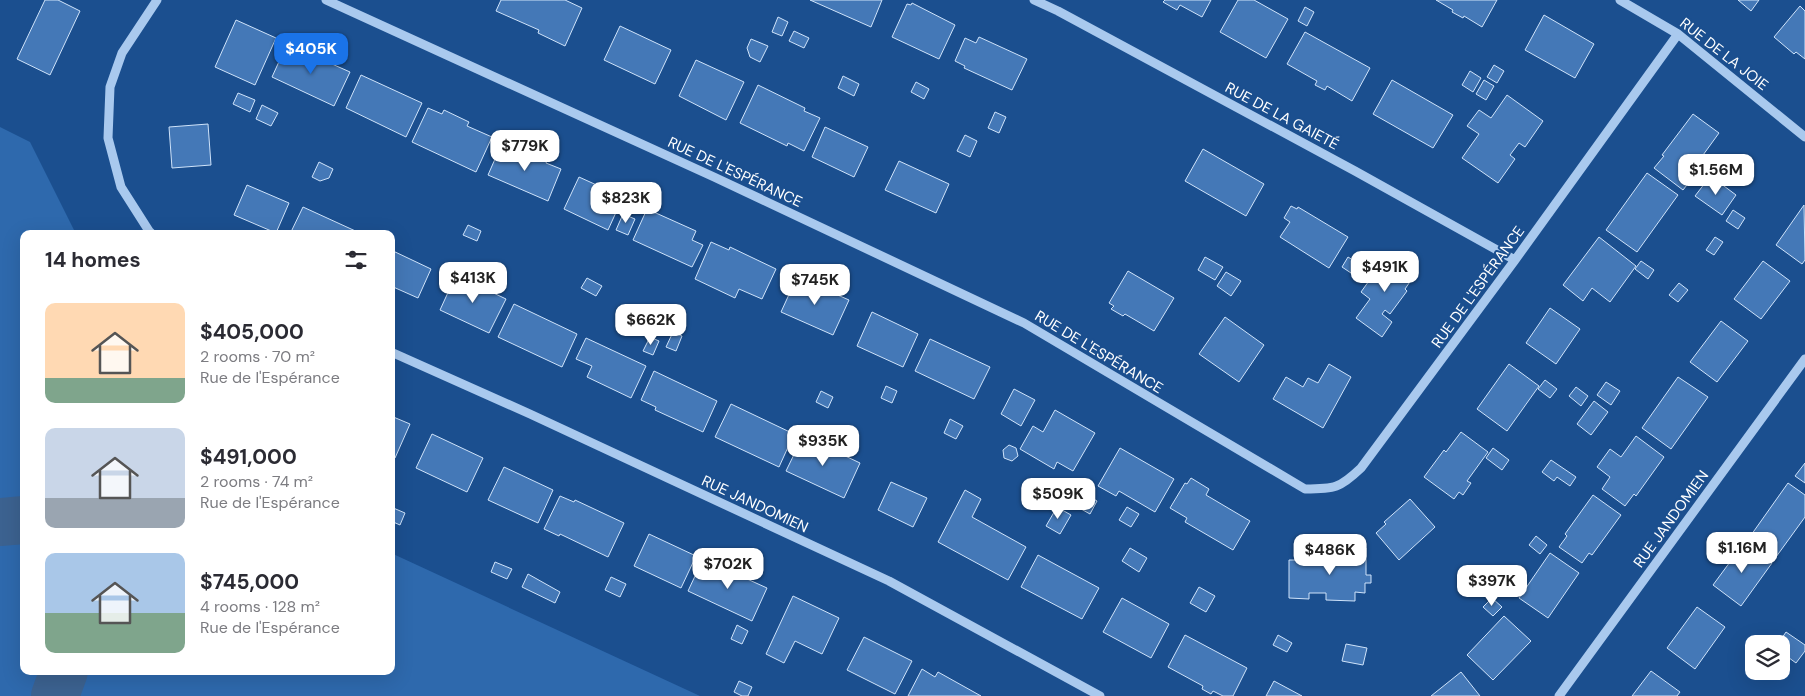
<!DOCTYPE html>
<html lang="en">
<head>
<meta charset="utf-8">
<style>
  :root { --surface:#fff; --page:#f2f2f3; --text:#2b2b33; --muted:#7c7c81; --accent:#1a73e8 }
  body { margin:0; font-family:"DM Sans",sans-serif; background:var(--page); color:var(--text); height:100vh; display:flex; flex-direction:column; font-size:19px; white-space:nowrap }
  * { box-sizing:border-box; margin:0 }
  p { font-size:16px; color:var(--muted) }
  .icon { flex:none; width:28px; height:28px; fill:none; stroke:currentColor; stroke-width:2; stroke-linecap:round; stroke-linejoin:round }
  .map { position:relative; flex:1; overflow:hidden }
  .drawer { position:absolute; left:20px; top:230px; width:375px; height:445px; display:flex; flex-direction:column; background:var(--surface); border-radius:10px; box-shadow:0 5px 20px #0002 }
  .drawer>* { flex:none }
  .controls { position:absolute; left:1745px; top:635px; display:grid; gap:10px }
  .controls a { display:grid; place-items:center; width:45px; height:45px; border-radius:10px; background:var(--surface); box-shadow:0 5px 20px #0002; font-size:25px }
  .price { position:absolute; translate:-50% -42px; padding:0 11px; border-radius:10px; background:#fff; color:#222; font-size:16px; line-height:32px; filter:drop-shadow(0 1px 2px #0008) }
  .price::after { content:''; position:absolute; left:50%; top:30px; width:15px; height:11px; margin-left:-8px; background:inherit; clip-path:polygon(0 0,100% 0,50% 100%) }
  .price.selected { background:var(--accent); color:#fff }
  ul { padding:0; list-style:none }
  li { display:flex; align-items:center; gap:15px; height:125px; padding:0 25px }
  li span { display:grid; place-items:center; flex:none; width:140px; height:100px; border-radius:10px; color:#555 }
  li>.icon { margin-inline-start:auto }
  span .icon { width:60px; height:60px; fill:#fffc; stroke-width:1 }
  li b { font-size:21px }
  h2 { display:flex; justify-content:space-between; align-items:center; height:60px; padding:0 25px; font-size:21px }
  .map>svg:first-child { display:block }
</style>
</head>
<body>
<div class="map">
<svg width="1805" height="696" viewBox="0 0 1805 696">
  <rect width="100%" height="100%" fill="#1b4f8f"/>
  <!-- green -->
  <path fill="#2e69ad" d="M0,127L30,142L76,234H24V671H391V553L700,696H0Z"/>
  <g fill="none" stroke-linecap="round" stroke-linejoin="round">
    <!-- river -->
    <path stroke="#3c6290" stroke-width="48" d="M0,522L24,520
      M55,696L64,671"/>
  </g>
  <!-- building -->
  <path fill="#4478b7" stroke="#cfe3fa" d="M45,0H58L80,11L50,75L17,59Z
    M501,0H565L582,8L565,46L538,33L539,30L496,11Z
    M810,0H882L871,27Z
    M1165,0H1211L1202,17L1180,5L1177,10L1163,2Z
    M1238,0H1254L1288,19L1266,58L1220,32Z
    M1436,0H1497L1482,27L1464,16L1463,18L1452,12L1453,10Z
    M1738,0H1759L1751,11Z
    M912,3L955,25L939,59L892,37L907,4L911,5Z
    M1800,6L1805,11V59L1796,52L1794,54L1774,37Z
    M1305,7L1314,12L1307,26L1298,21Z
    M1544,15L1594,44L1575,78L1525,50Z
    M778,17L788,22L782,36L772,32Z
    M236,20L276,38L255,85L215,67Z
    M620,26L671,50L655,84L604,60Z
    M794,31L809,38L804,48L789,41Z
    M1305,32L1370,68L1352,101L1327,86L1325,90L1315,85L1317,81L1287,64Z
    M979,37L1027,59L1012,90L964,68L965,66L955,61L965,38L976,43Z
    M751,39L768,46L760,62L750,57L747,48Z
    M287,44L350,72L334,106L272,77Z
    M696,60L744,82L726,120L679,96Z
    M1494,65L1504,71L1497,83L1487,77Z
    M1470,71L1481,78L1473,92L1462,85Z
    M361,75L422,103L406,137L346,108Z
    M843,76L859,84L854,96L838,88Z
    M1392,80L1453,115L1433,148L1373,114Z
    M1484,80L1494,86L1486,100L1476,94Z
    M916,82L929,89L924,99L911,92Z
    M758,85L805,108L804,111L820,118L804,151L788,143L787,146L740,123Z
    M238,93L255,100L250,112L233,104Z
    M1507,95L1543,121L1525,147L1519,143L1510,155L1515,159L1498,183L1462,158L1479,134L1467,126L1479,110L1491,118Z
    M262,105L278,113L271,126L256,119Z
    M428,108L442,114L444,110L469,122L467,126L492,137L476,172L412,142Z
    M995,112L1006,117L999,133L988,128Z
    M1693,114L1719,133L1690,173L1694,176L1683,190L1654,168L1664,156L1662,155Z
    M208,124L211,165L172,168L169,127Z
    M825,127L868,147L854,177L812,157Z
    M965,135L977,141L970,157L957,151Z
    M502,143L528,154L529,152L547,160L546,163L561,169L548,201L488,175Z
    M1203,149L1264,184L1246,216L1185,181Z
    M899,161L949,184L936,213L885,190Z
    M319,162L333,169L329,178L320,181L312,177Z
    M1647,173L1678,195L1637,252L1606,230Z
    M579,177L623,197L608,230L564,209Z
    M1716,180L1736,195L1722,215L1695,196L1705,183Z
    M247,185L289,203L276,233L234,215Z
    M1804,205L1805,260L1802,264L1776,245Z
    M1291,206L1297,209L1298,207L1348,237L1329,268L1280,237L1290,222L1284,218Z
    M303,207L362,234H290Z
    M647,209L696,231L692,240L703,245L692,267L633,240Z
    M1733,210L1745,218L1738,229L1726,221Z
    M623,214L635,219L628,235L616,230Z
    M468,225L481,231L477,241L463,235Z
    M1599,237L1636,266L1610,302L1592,288L1583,301L1563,285Z
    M1715,237L1723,242L1714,255L1706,250Z
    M711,242L729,250L730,247L776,269L762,299L739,289L735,298L695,279Z
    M391,250L431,269L418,298L391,286Z
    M1389,253L1416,273L1405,289L1407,291L1390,314L1385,310L1382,314L1392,322L1382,337L1356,318L1370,299L1361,292Z
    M1205,257L1223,267L1215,280L1198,270Z
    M1348,257L1361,265L1354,275L1342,267Z
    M1641,261L1654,270L1648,279L1635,269Z
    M1763,261L1790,281L1761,319L1734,299Z
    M1128,271L1174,298L1154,331L1125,314L1123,316L1111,309L1114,306L1109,303Z
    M1226,272L1241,281L1231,296L1217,286Z
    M456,275L506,299L489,333L440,310Z
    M797,277L849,300L833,335L781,312Z
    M587,278L602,286L596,296L581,288Z
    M1679,283L1688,290L1678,302L1669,295Z
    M514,304L577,334L562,367L498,337Z
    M1550,308L1580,329L1556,364L1526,343Z
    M872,312L918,334L903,367L857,346Z
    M1225,317L1264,345L1239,382L1199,354Z
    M1721,321L1748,341L1717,382L1690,362Z
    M673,332L682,336L676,351L666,347Z
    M650,337L659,341L653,355L643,351Z
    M586,338L646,366L631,398L587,377L592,366L576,359Z
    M930,339L990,367L974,399L915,371Z
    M1329,364L1351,377L1323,428L1273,399L1286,377L1303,387L1308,378L1318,383Z
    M1509,364L1539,386L1507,431L1477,409Z
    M654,371L717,401L703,432L655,410L656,407L641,400Z
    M1678,377L1708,397L1671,449L1642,428Z
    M1545,380L1557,389L1550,398L1538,389Z
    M1606,382L1620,391L1611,405L1597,395Z
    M886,386L897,391L892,403L881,398Z
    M1576,387L1588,396L1581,406L1569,396Z
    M1014,389L1035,400L1021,426L1001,414Z
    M821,391L833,397L828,408L816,402Z
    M1594,401L1608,412L1591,435L1577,424Z
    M731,404L794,434L779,467L715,437Z
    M1055,410L1095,433L1073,471L1057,462L1054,469L1020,449L1033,426L1043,432Z
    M391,416L410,424L395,458L391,457Z
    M950,419L963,426L956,439L944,433Z
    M1461,432L1488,452L1467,481L1471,483L1463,495L1459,492L1454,499L1424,477L1444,450L1446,452Z
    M432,434L483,458L467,492L416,468Z
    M803,436L860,463L844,498L786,471Z
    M1636,436L1664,457L1636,496L1634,494L1625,506L1602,489L1610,477L1597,467L1610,449L1621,457Z
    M1009,445L1016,448L1018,456L1012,461L1004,458L1003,450Z
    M1120,448L1174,479L1155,512L1119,491L1116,496L1098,486Z
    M1493,448L1509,460L1502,470L1486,458Z
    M1551,460L1576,477L1570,486L1557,477L1554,481L1542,472Z
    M1805,463V483L1795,476Z
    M504,467L553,490L538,523L488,500Z
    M1191,478L1209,489L1206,495L1250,521L1233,550L1185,522L1187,518L1170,508L1185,483L1187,484Z
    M891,482L927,498L913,527L878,510Z
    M1788,483L1805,495V517L1776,557L1749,538Z
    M965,490L981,499L972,517L1026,547L1008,580L938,542Z
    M1082,492L1097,501L1090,514L1074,505Z
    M1593,495L1621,515L1592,555L1589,553L1582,563L1559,547L1567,536L1565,534Z
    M560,496L574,502L575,500L624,523L608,557L560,534L559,536L544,529Z
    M1410,499L1435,527L1399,560L1376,533L1386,524L1384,522Z
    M391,507L405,513L400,525L391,521Z
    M1057,507L1071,515L1060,534L1046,526Z
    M1127,507L1139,514L1131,527L1119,520Z
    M649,534L696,556L681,588L634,566Z
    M1536,536L1547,545L1540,554L1529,545Z
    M1744,543L1772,563L1741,606L1713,585Z
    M1130,548L1147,558L1139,572L1122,561Z
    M1340,548H1366V575H1371V583H1365V593L1355,592V601L1326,600V593H1309V599L1289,598V560H1326V553H1340Z
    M1550,553L1579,573L1548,618L1519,598Z
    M1038,555L1099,588L1082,619L1021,587Z
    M703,559L767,588L752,621L688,591Z
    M495,562L512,569L507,579L491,572Z
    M528,574L560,592L555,603L522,587Z
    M611,577L626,584L620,597L605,590Z
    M1199,587L1215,596L1206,612L1190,603Z
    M793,596L839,618L822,654L795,641L784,663L766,654Z
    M1122,598L1169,624L1151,658L1103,632Z
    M1492,598L1502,607L1493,616L1483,607Z
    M1697,607L1725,627L1695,669L1667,648Z
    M1504,616L1531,641L1493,680L1467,655Z
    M737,625L748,631L742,644L731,639Z
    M1786,632L1805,645V651L1796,663L1781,652V644H1778Z
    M1185,635L1247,668L1233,696H1223L1213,691L1211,694L1202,689L1203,686L1168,667Z
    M1278,635L1292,643L1287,652L1273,645Z
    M864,637L912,661L895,694L847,670Z
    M1346,644L1367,648L1363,665L1342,661Z
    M1781,661L1788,666L1780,677L1773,671H1781Z
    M922,669L935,677L938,672L981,696H908Z
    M1651,671L1680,692L1677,696H1632Z
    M1461,672L1480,696H1431Z
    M739,681L752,687L748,696H742L734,692Z
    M1274,681L1302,696H1266Z"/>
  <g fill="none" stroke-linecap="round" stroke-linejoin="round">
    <!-- minor -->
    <path stroke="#a9c9ee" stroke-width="9" d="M326,0L714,177L1024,323L1305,489C1335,489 1340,488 1361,468L1515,260L1678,34
      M1034,0L1058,11L1355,171L1515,260
      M1620,0L1678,34L1805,137
      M152,234L149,231L121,187L108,138L110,87L122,53L157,0
      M391,352L530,414L889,581L1100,696
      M1559,696L1805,359"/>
  </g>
  <g text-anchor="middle" stroke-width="4" stroke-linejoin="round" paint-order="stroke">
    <!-- street labels -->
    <g font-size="15" fill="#fff" stroke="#1b4f8f">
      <text transform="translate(1724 54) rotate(38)" y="5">RUE DE LA JOIE</text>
      <text transform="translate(1282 116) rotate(28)" y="5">RUE DE LA GAIETÉ</text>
      <text transform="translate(735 172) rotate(25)" y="5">RUE DE L'ESPÉRANCE</text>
      <text transform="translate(1478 287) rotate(-54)" y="5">RUE DE L'ESPÉRANCE</text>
      <text transform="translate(1099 352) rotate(31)" y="5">RUE DE L'ESPÉRANCE</text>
      <text transform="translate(755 504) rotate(25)" y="5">RUE JANDOMIEN</text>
      <text transform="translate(1671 519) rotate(-54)" y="5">RUE JANDOMIEN</text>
    </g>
  </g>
</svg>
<div class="controls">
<a><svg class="icon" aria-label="layers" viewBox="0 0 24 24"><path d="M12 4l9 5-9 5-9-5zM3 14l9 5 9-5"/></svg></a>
</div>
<b class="price selected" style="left:311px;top:75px">$405K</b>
<b class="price" style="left:525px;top:172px">$779K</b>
<b class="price" style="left:1716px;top:196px">$1.56M</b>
<b class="price" style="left:626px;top:224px">$823K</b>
<b class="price" style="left:1385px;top:293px">$491K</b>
<b class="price" style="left:473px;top:304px">$413K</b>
<b class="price" style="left:815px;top:306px">$745K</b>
<b class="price" style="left:651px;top:346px">$662K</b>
<b class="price" style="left:823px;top:467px">$935K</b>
<b class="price" style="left:1058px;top:520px">$509K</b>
<b class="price" style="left:1742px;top:574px">$1.16M</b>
<b class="price" style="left:1330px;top:576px">$486K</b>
<b class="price" style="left:728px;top:590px">$702K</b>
<b class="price" style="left:1492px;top:607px">$397K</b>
<section class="drawer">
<h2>14 homes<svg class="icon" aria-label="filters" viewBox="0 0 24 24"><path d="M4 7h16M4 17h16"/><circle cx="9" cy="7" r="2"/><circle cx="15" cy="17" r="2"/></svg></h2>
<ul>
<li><span style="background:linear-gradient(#ffd9b3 75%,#7fa58c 0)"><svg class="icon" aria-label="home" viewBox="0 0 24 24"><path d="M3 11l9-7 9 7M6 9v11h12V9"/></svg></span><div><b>$405,000</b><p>2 rooms · 70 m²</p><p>Rue de l'Espérance</p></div></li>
<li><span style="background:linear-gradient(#c9d6e8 70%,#9aa5b1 0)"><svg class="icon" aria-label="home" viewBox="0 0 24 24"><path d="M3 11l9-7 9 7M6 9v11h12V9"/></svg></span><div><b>$491,000</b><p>2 rooms · 74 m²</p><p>Rue de l'Espérance</p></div></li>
<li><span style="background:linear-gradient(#a9c7e8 60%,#7fa58c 0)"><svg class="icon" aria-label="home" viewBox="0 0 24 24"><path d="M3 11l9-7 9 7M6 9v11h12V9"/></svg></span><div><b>$745,000</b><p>4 rooms · 128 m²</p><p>Rue de l'Espérance</p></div></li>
</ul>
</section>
</div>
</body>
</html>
